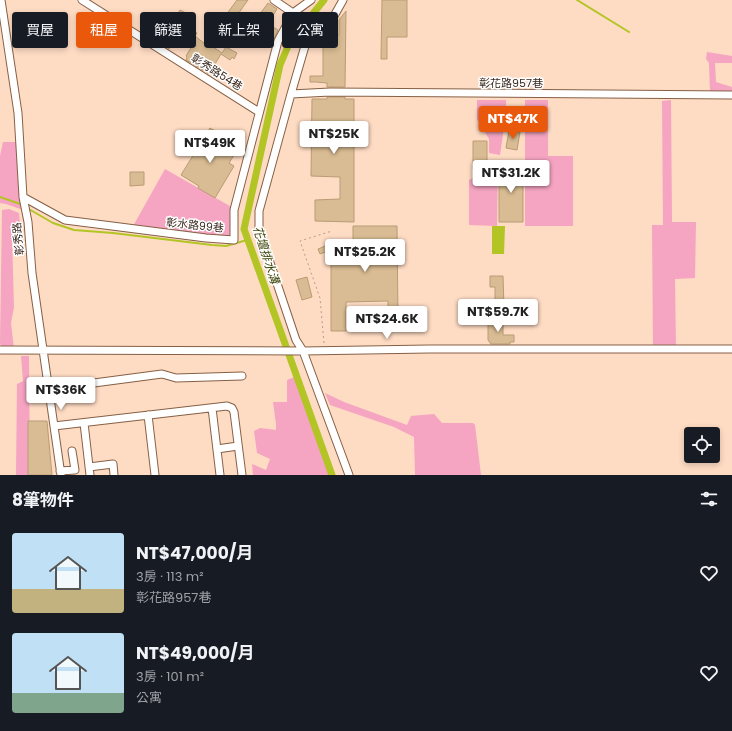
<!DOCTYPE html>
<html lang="zh-TW">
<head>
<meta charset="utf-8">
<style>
  :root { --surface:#171b24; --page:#242831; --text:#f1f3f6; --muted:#9ea1a6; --accent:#ea580c }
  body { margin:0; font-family:Poppins,"Noto Sans TC",sans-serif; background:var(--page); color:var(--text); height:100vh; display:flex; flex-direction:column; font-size:15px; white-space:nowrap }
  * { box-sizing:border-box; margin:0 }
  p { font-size:13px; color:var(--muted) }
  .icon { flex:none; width:22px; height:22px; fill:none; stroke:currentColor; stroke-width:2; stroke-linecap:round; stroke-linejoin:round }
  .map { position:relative; height:475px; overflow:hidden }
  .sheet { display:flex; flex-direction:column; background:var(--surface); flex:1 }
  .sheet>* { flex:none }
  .banner { position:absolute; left:12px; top:12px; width:400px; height:36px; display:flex; gap:8px }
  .controls { position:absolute; left:684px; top:427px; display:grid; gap:8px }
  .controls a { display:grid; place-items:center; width:36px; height:36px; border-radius:4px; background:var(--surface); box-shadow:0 2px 6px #0003; font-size:20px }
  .price { position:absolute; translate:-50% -34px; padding:0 9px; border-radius:4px; background:#fff; color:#222; font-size:13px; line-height:26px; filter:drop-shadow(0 1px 2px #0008) }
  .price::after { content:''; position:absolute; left:50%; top:24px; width:12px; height:9px; margin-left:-6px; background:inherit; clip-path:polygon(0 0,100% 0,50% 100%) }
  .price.active { background:var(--accent); color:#fff }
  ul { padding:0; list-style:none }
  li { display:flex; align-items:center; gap:12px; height:100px; padding:0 12px }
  li span { display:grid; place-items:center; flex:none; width:112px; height:80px; border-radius:4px; color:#555 }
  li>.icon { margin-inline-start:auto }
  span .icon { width:48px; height:48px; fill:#fffc; stroke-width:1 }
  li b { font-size:17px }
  h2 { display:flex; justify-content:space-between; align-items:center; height:48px; padding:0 12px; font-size:17px }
  .tag { padding:0 14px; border-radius:4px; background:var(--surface); box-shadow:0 2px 6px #0003; font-size:14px; line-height:36px }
  .tag.active { background:var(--accent); color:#fff }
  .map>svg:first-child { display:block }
</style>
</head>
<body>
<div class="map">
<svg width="732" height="475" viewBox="0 0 732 475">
  <rect width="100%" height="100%" fill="#fedbc3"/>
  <!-- green -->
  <path fill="#f5a4c2" d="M707,52L732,56V63H715L716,82L732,87V93H710L709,63L706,59Z
    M477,100H506V114L500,155L489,153V139L477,119Z
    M525,100H548V156H573V226H525Z
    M671,100L672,222H696L695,278L675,279L676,349H653L652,225H663L662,101Z
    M3,142H17L26,211L6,204L0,203V156Z
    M489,166L498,167L497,226L469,225V180L489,170Z
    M165,169L235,209L232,234L226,238L132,228Z
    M9,209L19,213L21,235L12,236L14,307L11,323L14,349H4L0,344L2,210Z
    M21,356H29L30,475H16L17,384L23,381Z
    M297,376L335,475H253L252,464L266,470L270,459L257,453L254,431L260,428L276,430V424L273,402H287V380Z
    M325,393L344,402L407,425L411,416L434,414L442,423H473L475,425L481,475H415L414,437L394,427L330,405Z"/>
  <!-- water -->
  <path fill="#b3c425" d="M492,226H505L504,254H492Z"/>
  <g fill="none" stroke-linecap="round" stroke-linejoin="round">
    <!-- stream -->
    <path stroke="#b3c425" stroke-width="2" d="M577,0L629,32
      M0,197L23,205
      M27,208L53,223L74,230L113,233L212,245L226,246L247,240"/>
    <!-- canal -->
    <path stroke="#b3c425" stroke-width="7" d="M324,0L311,16L294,32L280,65L244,229L332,475"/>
  </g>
  <!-- building -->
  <path fill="#d9bc93" stroke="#b89c74" d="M237,0H248L233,21L226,15Z
    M382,0H407V37H387V59H381Z
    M268,3L277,9L268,24L278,30L273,41L249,29Z
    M180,10L188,14L182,25L197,33L195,36L205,44L206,42L222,53L226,47L237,53L234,59L232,57L230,60L221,54L209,74L186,60L187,57L186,56L192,46L177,37L169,49L162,44L173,26L171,25Z
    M346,11L345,87H327V83L316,82H310V76H323V39H328V36L339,35V20Z
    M327,97H345V99H354V222L315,221V200L340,199V177L311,176L312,99H327Z
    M210,128L227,138L221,147L234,155L229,163L234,166L215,198L198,188L199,186L181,175Z
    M509,130L520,132L517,150L506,148Z
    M473,141H487V169H473Z
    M499,167H523V222H499Z
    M130,172H144V185L130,186Z
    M353,226H397L398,318H388V301L346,302V331H331V248L337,247L343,257L353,253Z
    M328,245L330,250L320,254L318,249Z
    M490,276H503L504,308H495V287H490Z
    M307,277L312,297L302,300L296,280Z
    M503,318V335H514V342H510V344H491L488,340V319Z
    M28,421H47L52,475H28Z"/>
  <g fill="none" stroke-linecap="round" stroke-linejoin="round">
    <defs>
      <path id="minor" d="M1,0L18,113L23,197L28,222L32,273L61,475
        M82,0L259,112
        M274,0L293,13L316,34
        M343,0L334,16L305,46L291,94L259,211V230L296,340L303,351L349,475
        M291,94L330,92L732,95
        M23,197L65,220L206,238L234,240V210L278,41L293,13L311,0
        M0,350L303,351L429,349H732
        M48,387L56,388L162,374L176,378L242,376
        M212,408L220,475
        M148,415L155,475
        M84,423L90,475
        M54,426L227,406L232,408L234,412L242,475
        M217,449L238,446
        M89,467L113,464L114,475
        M60,471L75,470L72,451"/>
    </defs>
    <!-- minor casing -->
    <use href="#minor" stroke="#866045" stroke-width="9"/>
    <!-- path -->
    <path stroke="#b89c88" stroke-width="1" stroke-dasharray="2 3" stroke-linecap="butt" d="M324,343L320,298L300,241L332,231"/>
    <!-- minor -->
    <use href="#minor" stroke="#fff" stroke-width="7"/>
  </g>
  <g text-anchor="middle" stroke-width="3" stroke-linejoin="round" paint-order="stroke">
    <!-- street labels -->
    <g font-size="11" fill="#38271c" stroke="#fff">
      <text transform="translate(217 72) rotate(32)" y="4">彰秀路54巷</text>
      <text x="511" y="87">彰花路957巷</text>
      <text transform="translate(195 225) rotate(6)" y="4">彰水路99巷</text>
      <text transform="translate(18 239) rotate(-96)" y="4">彰秀路</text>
    </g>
    <!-- water labels -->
    <g font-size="12" font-style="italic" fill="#3d4406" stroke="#fff">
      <text transform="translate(266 255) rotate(72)" y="4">花壇排水溝</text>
    </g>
  </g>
</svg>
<div class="controls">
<a><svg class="icon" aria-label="locate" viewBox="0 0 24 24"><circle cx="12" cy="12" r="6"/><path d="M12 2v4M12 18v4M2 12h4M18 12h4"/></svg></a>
</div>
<b class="price active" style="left:513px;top:140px">NT$47K</b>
<b class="price" style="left:334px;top:155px">NT$25K</b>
<b class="price" style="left:210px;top:164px">NT$49K</b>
<b class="price" style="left:511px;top:194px">NT$31.2K</b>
<b class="price" style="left:365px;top:273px">NT$25.2K</b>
<b class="price" style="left:498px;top:333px">NT$59.7K</b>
<b class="price" style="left:387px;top:340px">NT$24.6K</b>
<b class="price" style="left:61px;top:411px">NT$36K</b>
<div class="banner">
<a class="tag">買屋</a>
<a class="tag active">租屋</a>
<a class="tag">篩選</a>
<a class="tag">新上架</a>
<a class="tag">公寓</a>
</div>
</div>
<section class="sheet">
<h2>8筆物件<svg class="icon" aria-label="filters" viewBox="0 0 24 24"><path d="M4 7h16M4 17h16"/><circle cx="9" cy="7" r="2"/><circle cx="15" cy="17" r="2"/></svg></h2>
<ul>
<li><span style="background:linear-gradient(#bfe0f5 70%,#c2b280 0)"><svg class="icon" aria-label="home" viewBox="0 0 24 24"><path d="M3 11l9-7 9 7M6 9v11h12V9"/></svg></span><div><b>NT$47,000/月</b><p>3房 · 113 m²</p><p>彰花路957巷</p></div><svg class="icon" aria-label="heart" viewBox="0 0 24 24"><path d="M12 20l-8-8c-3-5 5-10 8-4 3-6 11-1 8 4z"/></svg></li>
<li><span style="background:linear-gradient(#bfe0f5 75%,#7fa58c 0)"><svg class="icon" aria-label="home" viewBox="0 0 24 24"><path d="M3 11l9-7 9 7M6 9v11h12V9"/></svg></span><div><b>NT$49,000/月</b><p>3房 · 101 m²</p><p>公寓</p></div><svg class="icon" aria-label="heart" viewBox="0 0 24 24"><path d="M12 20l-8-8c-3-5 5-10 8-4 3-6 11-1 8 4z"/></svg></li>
</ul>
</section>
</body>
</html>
